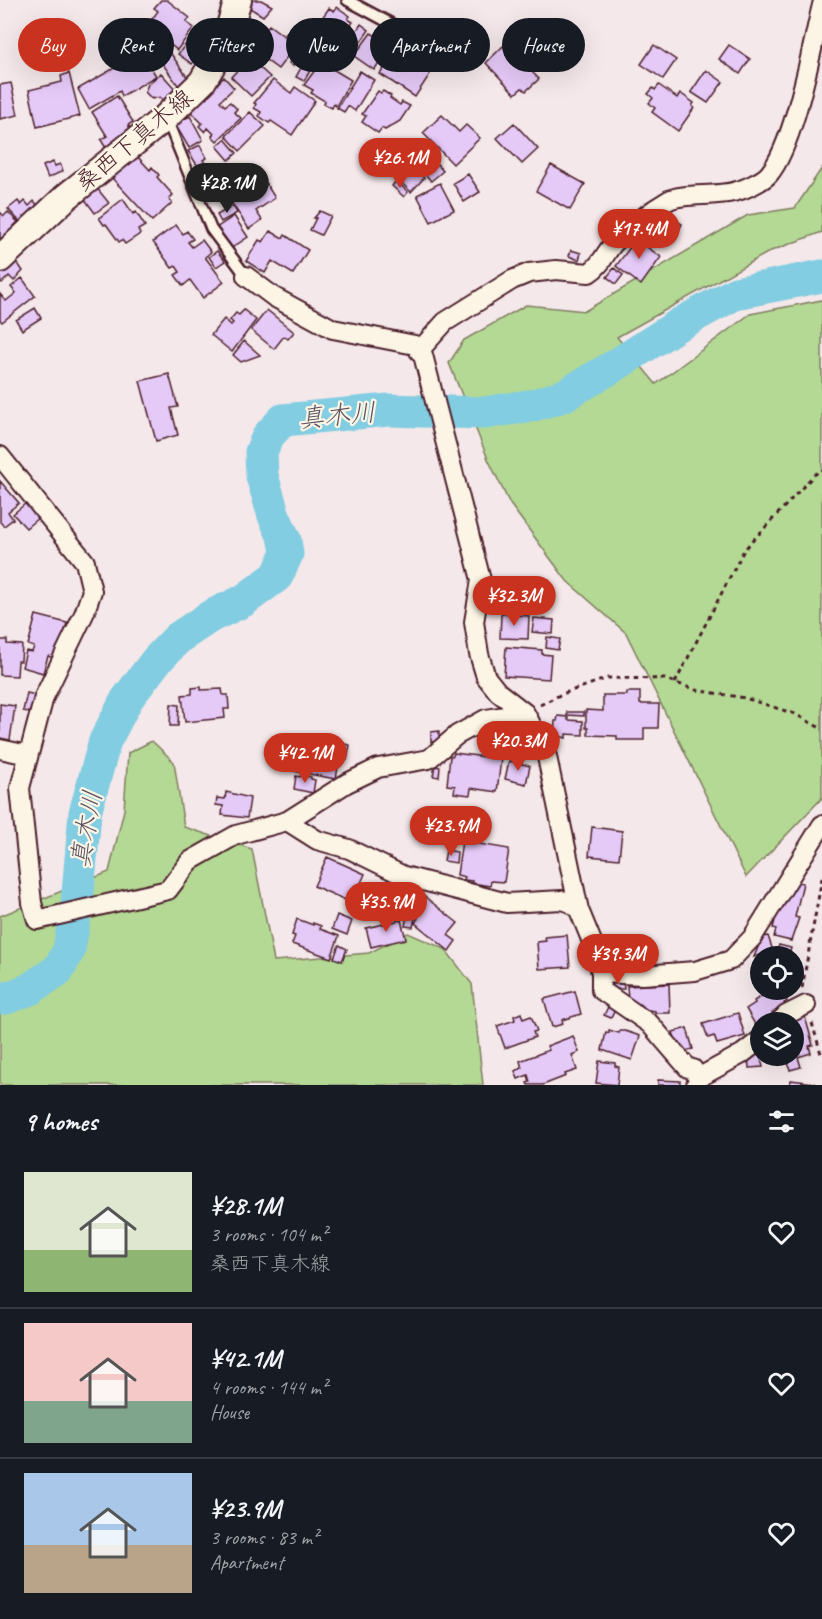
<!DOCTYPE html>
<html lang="en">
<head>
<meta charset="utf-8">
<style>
  :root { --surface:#171b24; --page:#242831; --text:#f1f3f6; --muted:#9ea1a6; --line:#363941; --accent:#c8321e }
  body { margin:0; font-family:Caveat,"Klee One",sans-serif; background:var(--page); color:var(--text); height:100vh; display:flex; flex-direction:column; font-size:22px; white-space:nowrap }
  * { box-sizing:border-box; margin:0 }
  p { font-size:20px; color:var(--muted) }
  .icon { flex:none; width:33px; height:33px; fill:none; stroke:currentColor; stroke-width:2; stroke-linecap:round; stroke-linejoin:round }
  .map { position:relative; height:1085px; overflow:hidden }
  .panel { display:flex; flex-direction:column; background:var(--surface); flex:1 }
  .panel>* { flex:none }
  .guide { position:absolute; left:18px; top:18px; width:786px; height:54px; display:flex; gap:12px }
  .controls { position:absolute; left:750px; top:946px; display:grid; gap:12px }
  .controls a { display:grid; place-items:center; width:54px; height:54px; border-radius:50%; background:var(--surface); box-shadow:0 6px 24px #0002; font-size:30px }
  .price { position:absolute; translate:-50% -51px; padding:0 14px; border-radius:21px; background:var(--accent); color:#fff; font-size:20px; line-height:39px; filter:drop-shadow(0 2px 3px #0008) }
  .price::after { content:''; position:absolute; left:50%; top:36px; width:18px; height:14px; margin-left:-9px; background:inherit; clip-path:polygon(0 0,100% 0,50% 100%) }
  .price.active { background:#222; color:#fff }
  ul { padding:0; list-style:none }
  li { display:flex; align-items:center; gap:18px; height:150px; padding:0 24px }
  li+li { border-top:2px solid var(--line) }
  li span { display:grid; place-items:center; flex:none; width:168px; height:120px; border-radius:0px; color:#555 }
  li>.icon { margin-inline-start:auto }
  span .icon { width:72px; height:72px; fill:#fffc; stroke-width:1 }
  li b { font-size:26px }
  h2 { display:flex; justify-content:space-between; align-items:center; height:72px; padding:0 24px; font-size:26px }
  .chip { padding:0 21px; border-radius:27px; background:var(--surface); box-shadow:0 6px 24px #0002; font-size:21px; line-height:54px }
  .chip.active { background:var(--accent); color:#fff }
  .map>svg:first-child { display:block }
</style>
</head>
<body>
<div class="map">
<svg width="822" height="1085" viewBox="0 0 822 1085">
  <rect width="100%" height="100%" fill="#f5e8ea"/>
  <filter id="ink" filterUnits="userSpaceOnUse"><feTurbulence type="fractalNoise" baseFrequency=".0167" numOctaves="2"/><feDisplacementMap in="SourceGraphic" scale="12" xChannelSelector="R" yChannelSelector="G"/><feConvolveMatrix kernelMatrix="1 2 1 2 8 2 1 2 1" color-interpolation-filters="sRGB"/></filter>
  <g filter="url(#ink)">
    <!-- green -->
    <path fill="#b4d994" stroke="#7f7c60" stroke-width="1.5" d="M822,168V232L771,251L617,337L656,384L750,314L822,300V798L746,877L626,633L567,581L510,504L488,459L449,363L464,340L526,305L585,311L748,215L795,208Z
      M152,741L174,762L184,827L252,849L274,961L369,953L408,933L445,949L472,984L483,1085H0V916L109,872L124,810L128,753Z"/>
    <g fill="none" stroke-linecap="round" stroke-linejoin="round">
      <!-- river -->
      <path stroke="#82cde1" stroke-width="33" d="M0,998H7L30,989L58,970L69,950L77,904L85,813L105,741L127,699L156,661L178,638L211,616L243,601L277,576L287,554L285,540L274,516L262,476L261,452L268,436L283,420L389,410L484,413L534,405L563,396L616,365L678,325L736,293L822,276"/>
    </g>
    <!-- building -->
    <path fill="#e5c9f7" stroke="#4a1f2b" stroke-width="1.5" d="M161,0H167L190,18L186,22L194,28L177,50L147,26L158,11L154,8Z
      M252,0H261L272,6L263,16L248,7Z
      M337,7L350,16L348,19L353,22L348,29L352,32L345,42L342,40L338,45L318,32L326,20L322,18L329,8L334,11Z
      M257,20L267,28L269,25L284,36L287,32L299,41L278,69L243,43L245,41L243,39Z
      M361,24L369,30L353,53L345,48Z
      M197,30L210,41L192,64L178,54Z
      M525,31L534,42L526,49L517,38Z
      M379,32L387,38L385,41L394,47L384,61L382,59L374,70L354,56L371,33L376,36Z
      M403,37L415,45L407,57L396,49Z
      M654,45L676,60L663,79L641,64Z
      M729,45L750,59L740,74L719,59Z
      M503,46L513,56L514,54L539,79L526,91L522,88L515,94L486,63Z
      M169,51L190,81L180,88L159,59Z
      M296,51L301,54L293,66L289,63Z
      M396,51L430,74L415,97L380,74Z
      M142,52L156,76L122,96L120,91L89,109L78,89Z
      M428,53L437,60L430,69L420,62Z
      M307,57L315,62L304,81L296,77Z
      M249,58L270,77L251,96L231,77Z
      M326,65L351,80L336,106L334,104L332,108L324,104L325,101L311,93L313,90L304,85L318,66L324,69Z
      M706,70L723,82L708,103L691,92Z
      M360,71L374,80L355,111L348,106L344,112L337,108Z
      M69,73L80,116L37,127L29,90L62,82L61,76Z
      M161,73L177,91L166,106L160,97L152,99L145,92L148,84Z
      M224,77L234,88L220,101L225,106L230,102L237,109L234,112L241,118L217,141L212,136L214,134L208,128L205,132L199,126L202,123L190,111Z
      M273,80L291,93L295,87L315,101L292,135L271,121L269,123L259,116L261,112L254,108L256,104L254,103Z
      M11,83L18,115L0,119V85Z
      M659,85L677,98L680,93L694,103L692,106L694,108L678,131L652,112L655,108L649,103L653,98L648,94L653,88L655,90Z
      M378,91L381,93L383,91L391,96L390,98L400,105L402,102L410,106L400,121L385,130L382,128L378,133L362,122L366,116L362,114Z
      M117,96L133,122L128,125L133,133L107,150L101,140L107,136L92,112Z
      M250,112L265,126L240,151L226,136Z
      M442,115L459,132L466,125L480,138L453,164L423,133Z
      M190,116L203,140L189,148L175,124Z
      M514,123L538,149L522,164L497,138Z
      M225,139L237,153L229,160L217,146Z
      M390,143L424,178L411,192L389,171L385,175L374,164L373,161Z
      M200,145L207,158L203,160L206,164L199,168L188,151Z
      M136,155L150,170L152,167L159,175L157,177L173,195L169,199L172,203L152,221L112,178Z
      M431,157L443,171L431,181L419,167Z
      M53,162L55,166L60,164L63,171L48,178L43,166Z
      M551,165L585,184L570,210L536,191Z
      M260,174L275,198L256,211L262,220L249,229L222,189L242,176L246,184Z
      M468,174L480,192L464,202L453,183Z
      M396,181L408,192L404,197L392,186Z
      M440,183L454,210L431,222L417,195Z
      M96,187L109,203L95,213L83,197Z
      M123,199L133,214L136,212L145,226L138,230L140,234L125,244L122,240L119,242L106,224L104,225L99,218Z
      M18,201L21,205L25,201L29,206L34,201L40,208L22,224L8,209Z
      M233,206L237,213L221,222L217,215Z
      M320,211L331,216L321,235L310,230L316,218H314Z
      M0,212L4,216L8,212L18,222L14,226L16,228L0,245Z
      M234,216L248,237L230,249L216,228Z
      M668,216L682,224L675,238L661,230Z
      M176,225L183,234L187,231L193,239L188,242L192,247L202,240L211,252L205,257L224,282L203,298L190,280L183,286L175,275L180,272L176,266L172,268L153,242Z
      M270,231L283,238L285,235L308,250L293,274L272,261L265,273L246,261L259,240L263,242Z
      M640,234L651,242L647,247L661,257L641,285L616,266Z
      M571,250L581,253L579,260L569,256Z
      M217,251L225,261L216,267L209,257Z
      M14,258L23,271L14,281L9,276L2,283L0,281V272Z
      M614,268L623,275L616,284L607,277Z
      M22,278L35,296L2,322L0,320V294L6,301L16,293L11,287Z
      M35,308L41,318L22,330L16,320Z
      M244,310L256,320L232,352L211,335L224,319L231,325L233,323L230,320L236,313L239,315Z
      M267,310L294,332L288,339L284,336L274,349L251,330Z
      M244,341L260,355L241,362L233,355Z
      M169,374L178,407L171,408L178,435L156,441L140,381Z
      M0,481L19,503L8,512L13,519L4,526L0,522Z
      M26,503L38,518L26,528L13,514Z
      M501,614L529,616L528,639L500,638Z
      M36,615L67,623L57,659L48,656L43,673L22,667L26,651L32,652L34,647L28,645Z
      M534,618L554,620L553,634L532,632Z
      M547,637L560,639L558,650L546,648Z
      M0,640H7V644L22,645L21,661H18L17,676L0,675Z
      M506,647L542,650V654L551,655L549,679L504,676Z
      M201,687V690L222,689L223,695H228L229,709H224L225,718L185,722L182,695L192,694V688Z
      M627,692H640V704H659L658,728H644V740H617V736L588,735V728H586V710L603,711V695H627Z
      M27,693L41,696L37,714L23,711Z
      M0,704L15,706L10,740L0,738Z
      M171,704L179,705L178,726H170Z
      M567,712H584V716L567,715Z
      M558,716L568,717V720L583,721V735L566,734V738L554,735L555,721H557Z
      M439,731V742H431V732Z
      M499,737L514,739L512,755L498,754Z
      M304,740L341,748L336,779L293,771L295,744L303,746Z
      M344,744L350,745L347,760L341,759Z
      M454,753L501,759L497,792L471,788L470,795L454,793L455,786L447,785L450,756H453Z
      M509,761L530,766L526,784L505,779Z
      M435,766L440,767L439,777L433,776Z
      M301,775L311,777V779L315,780L313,793L294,789L296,776L300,777Z
      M226,792L250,798L247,818L222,815L223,806L216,805L217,798L225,799Z
      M592,827L622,831L619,859L589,856Z
      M462,841L509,849L504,882L491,881L490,886L472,883V881L464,880L465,877L457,875Z
      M446,850L457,852L456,863L444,861Z
      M327,857L365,874L352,903L314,886Z
      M789,880L803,883L795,917L799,918L791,941L774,937L776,929L773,928L775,920L773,919Z
      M412,893L417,897L420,893L458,923L448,935L456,941L449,951L415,923L418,918L414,915L417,911L405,901Z
      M337,915L352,921L347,935L332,929Z
      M407,916L415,918L413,927L405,926Z
      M297,919L313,925V923L321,926L320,929L339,936L331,958L292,944L295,936L292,935Z
      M401,920L406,939L371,947L366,928Z
      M567,935L570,967L539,969L537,942L546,941L545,937Z
      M768,936L773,951L754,957L762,937Z
      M339,945L347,949L342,961L334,958Z
      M779,945L791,948L789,955L777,951Z
      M623,981L624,989H612V982Z
      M669,984L670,1013H655V1011L640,1009L630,1004V999H628L627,986Z
      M765,990H781L787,1001L784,1003L786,1005L772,1013L774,1016L756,1026L746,1009L755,1003L754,1001L767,993Z
      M575,991L581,1014L562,1020L563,1024L552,1027L544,999Z
      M609,1005L616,1008L611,1018L604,1015Z
      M521,1013L523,1019L531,1016L537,1031L533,1032L535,1037L505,1048L497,1026L515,1020L514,1016Z
      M738,1013L745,1036L717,1044L714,1036L708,1038L703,1024Z
      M804,1013L813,1045L809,1046L811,1053L798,1057L801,1067L790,1070L788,1062L779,1065L776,1056H794V1023H783Z
      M687,1028L693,1049L682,1052L677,1045L673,1032Z
      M609,1030L619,1033V1031H625L640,1036L632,1060L602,1050L606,1032L609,1033Z
      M573,1036L579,1052L572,1055L577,1070L565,1074L566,1076L543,1085H528L527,1083L530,1082L528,1075L518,1079L515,1071L522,1068L520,1061L549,1050L547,1046Z
      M760,1055L763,1067L749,1068L748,1056Z
      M599,1061L615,1063V1066L619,1067L617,1085L596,1083Z
      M658,1080L680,1081V1085H658Z
      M791,1080L814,1083V1085H790Z"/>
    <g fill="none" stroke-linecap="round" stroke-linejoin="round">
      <defs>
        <path id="lane" d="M347,0L455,58
          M167,120L211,229L246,276"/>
        <path id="street" d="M246,276L274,297L333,329L415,345L423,355L481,580L474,622L479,654L486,677L498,692L525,713L546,752L579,910L597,954L601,973V990L650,1024L688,1068L693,1069L698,1078
          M419,351L445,322L512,280L529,273L556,270L589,273C603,264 605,252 615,242C631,226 650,211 669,200C682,193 719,197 737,191C745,189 763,181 769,174C795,143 812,46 822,5
          M0,456L85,562L92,591L84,614L44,697L20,788L32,903L37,920L168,890L190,861L236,835L287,821L347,783L378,768L429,759L457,735L486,719L525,713
          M0,749L28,755
          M287,821L317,840L349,849L404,876L507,903L562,900L571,903L579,910
          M601,973L643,975L695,971L731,960L752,938L822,825
          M778,1023L786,1015L806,1005
          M696,1085L698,1078L742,1054L760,1040"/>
        <path id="secondary" d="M0,259L66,197L166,117L202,82L224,45L238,0"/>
      </defs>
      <!-- lane casing -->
      <use href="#lane" stroke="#4a1f2b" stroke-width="14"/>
      <!-- street casing -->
      <use href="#street" stroke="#4a1f2b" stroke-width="22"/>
      <!-- secondary casing -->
      <use href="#secondary" stroke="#4a1f2b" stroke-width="30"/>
      <!-- path -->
      <path stroke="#4a1f2b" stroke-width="3" stroke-dasharray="4.5 4.5" stroke-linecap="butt" d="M675,683L744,550L814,475L822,470
        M540,705L562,694L608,678L665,679L696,690L745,698L795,714L822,729
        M802,988L822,878
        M812,1023L822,1057"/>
      <!-- lane -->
      <use href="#lane" stroke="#fcf5e5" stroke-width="9"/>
      <!-- street -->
      <use href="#street" stroke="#fcf5e5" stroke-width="18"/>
      <!-- secondary -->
      <use href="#secondary" stroke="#fcf5e5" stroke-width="26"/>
    </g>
  </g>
  <g text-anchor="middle" stroke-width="4.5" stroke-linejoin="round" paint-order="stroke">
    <!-- street labels -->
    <g font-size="24" fill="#4a1f2b" stroke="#fcf5e5">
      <text transform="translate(134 140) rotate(-40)" y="8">桑西下真木線</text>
    </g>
    <!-- water labels -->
    <g font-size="26" font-style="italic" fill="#5b5362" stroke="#fcf5e5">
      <text transform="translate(337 415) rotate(-5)" y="9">真木川</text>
      <text transform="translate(86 829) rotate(-80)" y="9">真木川</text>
    </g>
  </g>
</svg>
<div class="controls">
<a><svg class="icon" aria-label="locate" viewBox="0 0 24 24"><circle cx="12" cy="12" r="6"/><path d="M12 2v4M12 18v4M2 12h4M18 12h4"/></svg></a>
<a><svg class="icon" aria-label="layers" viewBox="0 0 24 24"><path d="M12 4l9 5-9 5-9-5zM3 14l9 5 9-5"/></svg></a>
</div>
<b class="price" style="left:400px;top:189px">¥26.1M</b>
<b class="price active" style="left:227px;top:214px">¥28.1M</b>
<b class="price" style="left:639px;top:260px">¥17.4M</b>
<b class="price" style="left:514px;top:627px">¥32.3M</b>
<b class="price" style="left:518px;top:772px">¥20.3M</b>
<b class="price" style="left:305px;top:784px">¥42.1M</b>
<b class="price" style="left:451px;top:857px">¥23.9M</b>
<b class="price" style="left:386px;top:933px">¥35.9M</b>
<b class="price" style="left:618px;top:985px">¥39.3M</b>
<div class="guide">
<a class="chip active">Buy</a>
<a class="chip">Rent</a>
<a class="chip">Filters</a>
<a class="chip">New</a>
<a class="chip">Apartment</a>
<a class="chip">House</a>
</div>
</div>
<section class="panel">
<h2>9 homes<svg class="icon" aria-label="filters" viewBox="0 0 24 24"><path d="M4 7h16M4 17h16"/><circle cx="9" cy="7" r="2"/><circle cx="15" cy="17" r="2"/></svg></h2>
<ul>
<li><span style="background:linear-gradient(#dfe7d0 65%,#8fb573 0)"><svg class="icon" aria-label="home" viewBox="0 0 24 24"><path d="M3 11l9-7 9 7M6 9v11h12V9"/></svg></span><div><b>¥28.1M</b><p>3 rooms · 104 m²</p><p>桑西下真木線</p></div><svg class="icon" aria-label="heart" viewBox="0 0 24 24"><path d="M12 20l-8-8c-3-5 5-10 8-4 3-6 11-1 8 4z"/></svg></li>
<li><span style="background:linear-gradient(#f6c9c9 65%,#7fa58c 0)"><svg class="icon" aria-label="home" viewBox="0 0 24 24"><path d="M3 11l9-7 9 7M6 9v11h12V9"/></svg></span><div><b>¥42.1M</b><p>4 rooms · 144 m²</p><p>House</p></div><svg class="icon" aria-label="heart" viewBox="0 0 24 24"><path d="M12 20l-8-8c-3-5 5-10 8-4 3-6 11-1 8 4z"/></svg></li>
<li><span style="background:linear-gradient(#a9c7e8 60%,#b9a48a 0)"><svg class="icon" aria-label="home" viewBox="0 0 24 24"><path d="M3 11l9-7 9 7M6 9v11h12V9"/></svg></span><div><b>¥23.9M</b><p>3 rooms · 83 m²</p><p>Apartment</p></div><svg class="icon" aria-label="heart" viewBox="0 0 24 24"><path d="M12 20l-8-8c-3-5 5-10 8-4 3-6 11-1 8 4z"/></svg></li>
</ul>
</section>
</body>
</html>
